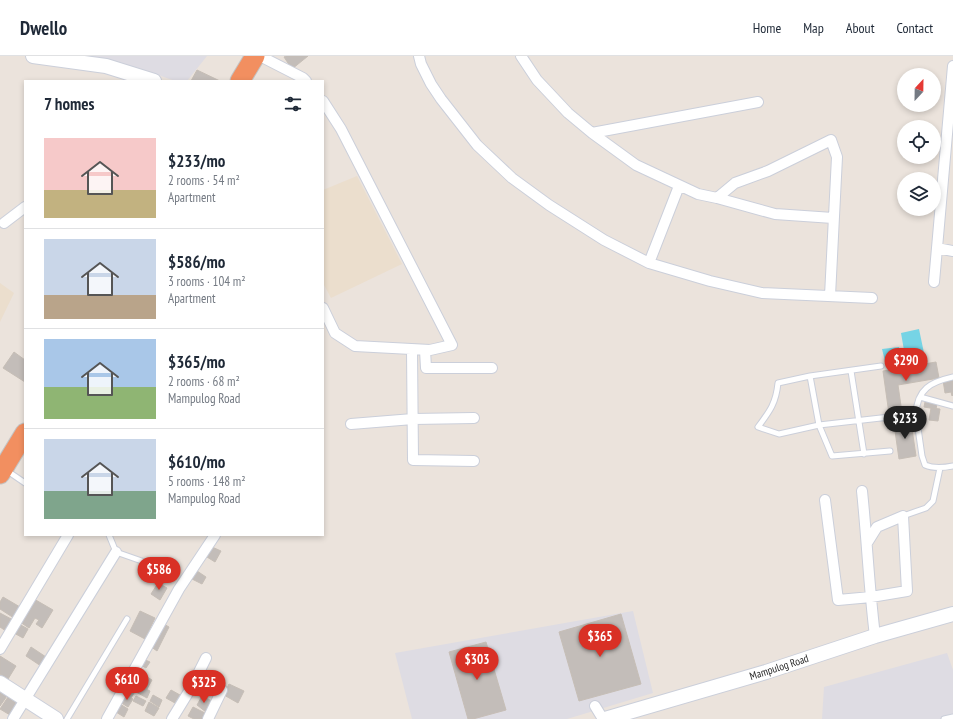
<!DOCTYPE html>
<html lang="en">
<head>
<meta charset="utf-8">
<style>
  :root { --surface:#fff; --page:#f6f6f7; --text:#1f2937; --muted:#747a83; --line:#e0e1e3; --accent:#d93025 }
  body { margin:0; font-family:"PT Sans Narrow",sans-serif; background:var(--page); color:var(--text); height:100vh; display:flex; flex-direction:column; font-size:15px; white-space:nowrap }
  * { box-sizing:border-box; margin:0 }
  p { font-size:13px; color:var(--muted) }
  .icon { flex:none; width:22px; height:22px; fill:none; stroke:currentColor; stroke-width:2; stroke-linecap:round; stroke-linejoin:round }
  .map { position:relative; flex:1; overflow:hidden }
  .sheet { position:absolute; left:24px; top:24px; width:300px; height:456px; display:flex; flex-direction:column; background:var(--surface); border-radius:0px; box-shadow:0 2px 6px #0003 }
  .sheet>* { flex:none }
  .needle { width:26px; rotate:22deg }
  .controls { position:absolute; left:897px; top:12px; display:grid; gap:8px }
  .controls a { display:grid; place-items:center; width:44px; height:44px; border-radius:50%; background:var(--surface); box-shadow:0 2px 6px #0003; font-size:20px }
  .price { position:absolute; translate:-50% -34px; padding:0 9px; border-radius:14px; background:var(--accent); color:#fff; font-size:13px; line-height:26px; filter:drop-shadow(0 1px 2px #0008) }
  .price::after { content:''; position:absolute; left:50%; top:24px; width:12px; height:9px; margin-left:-6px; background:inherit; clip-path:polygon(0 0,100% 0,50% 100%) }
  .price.on { background:#222; color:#fff }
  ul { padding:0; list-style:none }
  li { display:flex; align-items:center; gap:12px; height:100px; padding:0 20px }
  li+li { border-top:1px solid var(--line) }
  li span { display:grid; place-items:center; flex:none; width:112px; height:80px; border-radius:0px; color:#555 }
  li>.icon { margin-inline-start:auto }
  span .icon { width:48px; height:48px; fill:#fffc; stroke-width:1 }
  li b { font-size:17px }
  h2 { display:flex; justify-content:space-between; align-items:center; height:48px; padding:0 20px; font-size:17px }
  header { display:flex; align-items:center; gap:24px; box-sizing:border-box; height:56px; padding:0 20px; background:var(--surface); border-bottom:1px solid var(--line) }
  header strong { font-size:19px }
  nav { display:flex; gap:22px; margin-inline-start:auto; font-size:14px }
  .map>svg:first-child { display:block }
</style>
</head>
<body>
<header>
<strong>Dwello</strong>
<nav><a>Home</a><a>Map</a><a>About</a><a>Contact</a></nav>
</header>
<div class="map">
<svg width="953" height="663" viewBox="0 0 953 663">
  <rect width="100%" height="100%" fill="#ebe3dc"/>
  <!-- industrial -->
  <path fill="#dedce3" d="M74,0H207L187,25H175L142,13Z
    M633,555L653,637L567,663H412L395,597Z
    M947,597L953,614V663H822L824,631Z"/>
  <!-- education -->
  <path fill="#ebdecd" d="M357,120L402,208L331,242L323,227V134Z
    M0,227L14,237L0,266Z"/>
  <!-- water -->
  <path fill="#76d4e5" d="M919,273L924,297L905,300L901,277Z
    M899,291L901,303L885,305L882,293Z"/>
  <!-- building -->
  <path fill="#c3bdb9" stroke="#c6beb6" d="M286,0H308L292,13L284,1Z
    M197,14L220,25H191Z
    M14,296L25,304V326L3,312Z
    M936,306L939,322L898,329L902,357L889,358L883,315Z
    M953,322V339L952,340L951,336L945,337L943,324Z
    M925,346L937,348L936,353L924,351Z
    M931,352L940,353L938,365L929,364Z
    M911,366L916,400L899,403L894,368Z
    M212,491L221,495L215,506L207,501Z
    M197,515L206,521L202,528L192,523Z
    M158,527L167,532L160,544L151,538Z
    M3,541L20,551L14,562L0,553V546Z
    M34,543L53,554L42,572L36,568L39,564L35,562L29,572L20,566Z
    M140,555L155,562L145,583L130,575Z
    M0,557L13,564L6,575L0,571Z
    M621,558L641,628L579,645L559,576Z
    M162,567L169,571L157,595L150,590Z
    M19,568L28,573L23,582L14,577Z
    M486,586L506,654L473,663H468L449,596Z
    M31,591L46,601L41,610L26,600Z
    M0,600L16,610L8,623L0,618Z
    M143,603L150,606L146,612L139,608Z
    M139,616L152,624L147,633L140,629L141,626L136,622Z
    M134,623L140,626L136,633L130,630Z
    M229,628L244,635L238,647L224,639Z
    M130,630L136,634L131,642L125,638Z
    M140,630L150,635L147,642L136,636Z
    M171,634L180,639L175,647L166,642Z
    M0,636L7,640L0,650Z
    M125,639L133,643L128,651L120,646Z
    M153,639L162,644L159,651L150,645Z
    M136,640L146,645L143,650L133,645Z
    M202,640L212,645L206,656L197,649Z
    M8,641L17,647L10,659L0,653Z
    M149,646L159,652L154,660L145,655Z
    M120,648L128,653L124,661L116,656Z
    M193,651L205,657L202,663H194L188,660Z"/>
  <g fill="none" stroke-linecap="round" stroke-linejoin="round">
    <defs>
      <path id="lane" d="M881,310L810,320L778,327C776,347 770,355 758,371L779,378L819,369L916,358C917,333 931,326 953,321
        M851,315L864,398
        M810,320L819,369L832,400L890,395
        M920,341L953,350
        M916,358L922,400L925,409C934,413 943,412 953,410
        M6,414L25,427
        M903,460L926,452L933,445L940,412
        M109,479L116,496L156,510
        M67,663L127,563
        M944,663L953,661"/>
      <path id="street" d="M260,0L303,22L306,25
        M419,0L421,8L431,28L441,43L477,89L512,122L549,149L604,184L649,207L710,225L762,237L872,242
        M521,0L537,24L568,57L592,77L636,109L698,138L717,142L775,158L833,162
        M323,45L341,73L452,289L430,294L355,290L335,277L323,252
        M592,77L758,46
        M717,142L735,127L768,115L831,84L837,101L830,240
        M4,167L25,151
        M937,192L953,195
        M649,207L679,130
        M934,226L953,10
        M412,294L413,404L474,405
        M425,294L426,312H492
        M351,368L413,363L474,362
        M862,435C867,483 869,532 875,580
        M825,444L838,544L871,541L907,535L903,460L877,471L867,487
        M0,593L68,479
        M595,650L603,663
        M13,663L116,496
        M107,663L179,533L215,479
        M172,663L191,632L206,602
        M208,663L222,634"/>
      <path id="secondary" d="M33,0L106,10L154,25
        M0,627L56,663
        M605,663L766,616L875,580L953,558"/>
      <path id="highway" d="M240,25L255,0
        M0,418L25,377"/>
    </defs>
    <!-- lane casing -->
    <use href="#lane" stroke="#cbcfda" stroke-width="7"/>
    <!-- street casing -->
    <use href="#street" stroke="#cbcfda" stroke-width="12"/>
    <!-- secondary casing -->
    <use href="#secondary" stroke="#cbcfda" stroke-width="16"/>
    <!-- highway casing -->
    <use href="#highway" stroke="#c3c3c3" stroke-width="21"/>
    <!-- lane -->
    <use href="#lane" stroke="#fff" stroke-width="5"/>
    <!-- street -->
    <use href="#street" stroke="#fff" stroke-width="10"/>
    <!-- secondary -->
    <use href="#secondary" stroke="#fff" stroke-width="14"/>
    <!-- highway -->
    <use href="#highway" stroke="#f28f60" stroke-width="19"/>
  </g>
  <g text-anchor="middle" stroke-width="3" stroke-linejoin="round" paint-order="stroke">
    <!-- street labels -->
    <g font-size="11" fill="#292929" stroke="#fff">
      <text transform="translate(779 611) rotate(-18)" y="4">Mampulog Road</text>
    </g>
  </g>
</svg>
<div class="controls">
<a><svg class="needle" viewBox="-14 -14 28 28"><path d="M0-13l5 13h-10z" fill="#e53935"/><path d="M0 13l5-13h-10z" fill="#747a83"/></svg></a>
<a><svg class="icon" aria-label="locate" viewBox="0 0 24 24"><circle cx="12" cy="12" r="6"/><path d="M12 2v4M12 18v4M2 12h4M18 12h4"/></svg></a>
<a><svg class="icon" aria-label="layers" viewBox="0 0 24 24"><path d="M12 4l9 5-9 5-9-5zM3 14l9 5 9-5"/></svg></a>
</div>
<b class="price" style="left:906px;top:326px">$290</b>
<b class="price on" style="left:905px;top:384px">$233</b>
<b class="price" style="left:159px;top:535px">$586</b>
<b class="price" style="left:600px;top:602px">$365</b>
<b class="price" style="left:477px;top:625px">$303</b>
<b class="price" style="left:127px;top:645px">$610</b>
<b class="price" style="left:204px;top:648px">$325</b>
<section class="sheet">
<h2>7 homes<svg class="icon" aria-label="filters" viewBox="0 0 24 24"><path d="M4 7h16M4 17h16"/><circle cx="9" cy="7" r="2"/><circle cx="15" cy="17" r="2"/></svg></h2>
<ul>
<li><span style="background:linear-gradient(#f6c9c9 65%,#c2b280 0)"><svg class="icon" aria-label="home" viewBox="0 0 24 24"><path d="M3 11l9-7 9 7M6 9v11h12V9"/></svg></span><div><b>$233/mo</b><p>2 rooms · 54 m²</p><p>Apartment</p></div></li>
<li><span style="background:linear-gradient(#c9d6e8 70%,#b9a48a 0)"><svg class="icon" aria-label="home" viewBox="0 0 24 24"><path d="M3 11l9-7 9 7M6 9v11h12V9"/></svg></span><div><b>$586/mo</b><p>3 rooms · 104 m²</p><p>Apartment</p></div></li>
<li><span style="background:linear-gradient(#a9c7e8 60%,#8fb573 0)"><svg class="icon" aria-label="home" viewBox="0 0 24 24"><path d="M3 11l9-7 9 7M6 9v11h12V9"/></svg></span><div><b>$365/mo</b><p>2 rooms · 68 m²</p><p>Mampulog Road</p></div></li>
<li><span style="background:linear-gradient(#c9d6e8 65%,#7fa58c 0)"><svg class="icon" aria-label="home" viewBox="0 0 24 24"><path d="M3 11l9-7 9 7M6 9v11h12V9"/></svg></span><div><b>$610/mo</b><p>5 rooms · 148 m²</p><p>Mampulog Road</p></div></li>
</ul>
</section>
</div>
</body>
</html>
